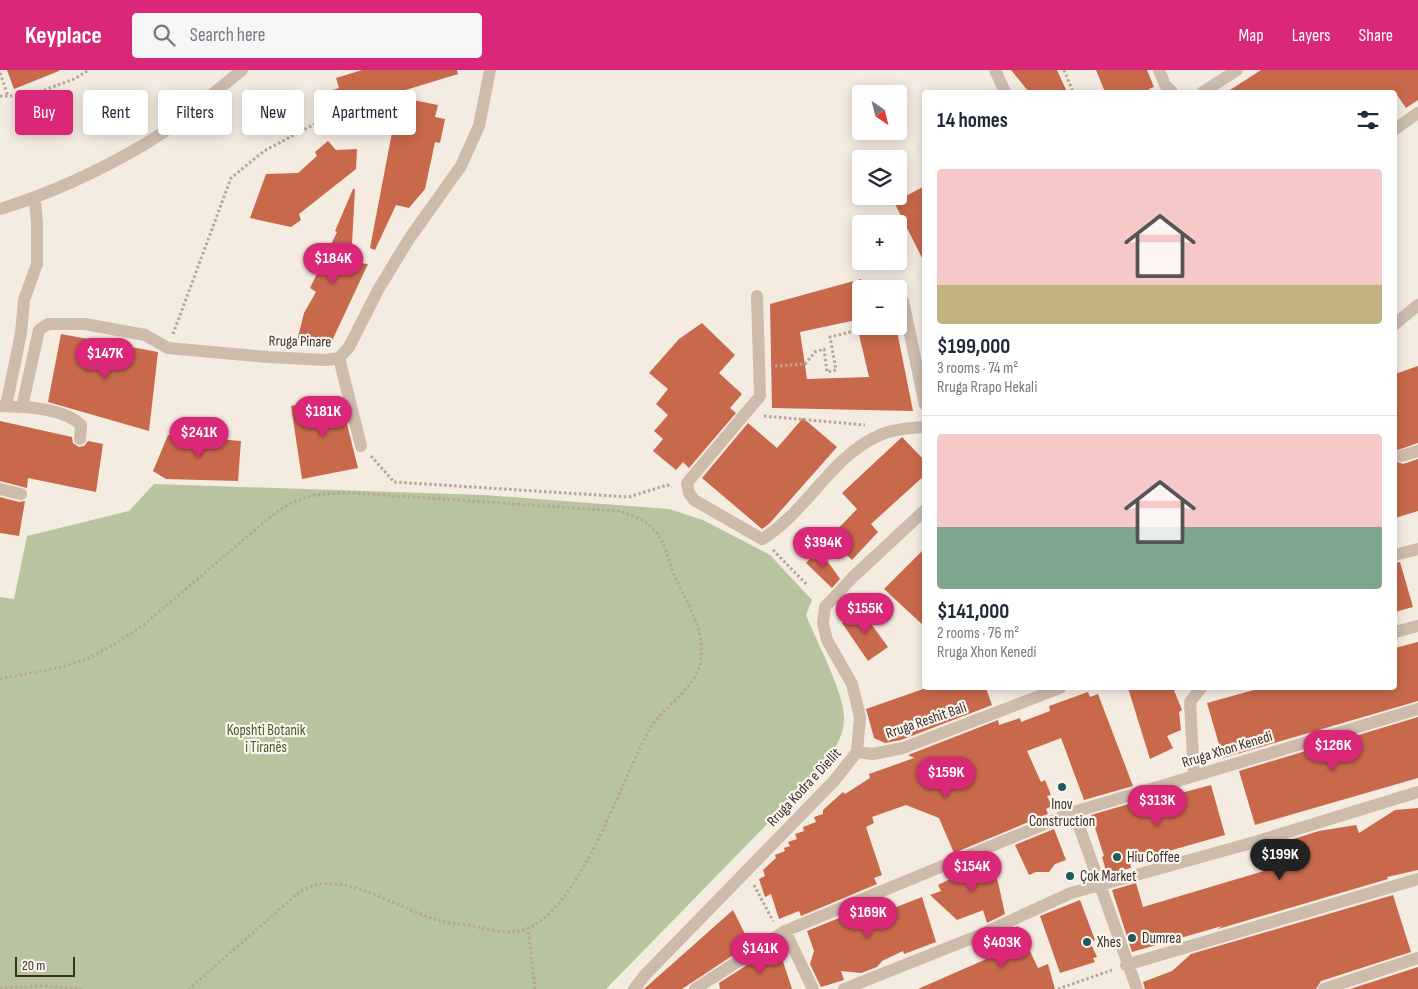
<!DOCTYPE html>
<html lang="en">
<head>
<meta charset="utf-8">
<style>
  :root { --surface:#fff; --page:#f6f6f7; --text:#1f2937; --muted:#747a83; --line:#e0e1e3; --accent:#db2777 }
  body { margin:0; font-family:"Sofia Sans Condensed",sans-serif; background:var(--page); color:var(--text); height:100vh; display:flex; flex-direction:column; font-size:19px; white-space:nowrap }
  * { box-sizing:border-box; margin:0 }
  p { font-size:16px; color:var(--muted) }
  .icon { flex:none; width:28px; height:28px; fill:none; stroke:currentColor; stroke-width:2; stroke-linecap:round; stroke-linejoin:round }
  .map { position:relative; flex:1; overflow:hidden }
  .sheet { position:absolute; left:922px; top:20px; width:475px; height:600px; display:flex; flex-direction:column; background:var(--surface); border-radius:5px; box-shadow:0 2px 12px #0003 }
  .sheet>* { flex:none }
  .top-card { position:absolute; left:15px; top:20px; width:475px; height:45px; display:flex; gap:10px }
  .needle { width:32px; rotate:145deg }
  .fabs { position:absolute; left:852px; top:15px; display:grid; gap:10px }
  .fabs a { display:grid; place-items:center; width:55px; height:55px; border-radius:5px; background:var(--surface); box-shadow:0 2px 12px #0003; font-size:25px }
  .scale { position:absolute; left:15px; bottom:12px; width:60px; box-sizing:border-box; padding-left:5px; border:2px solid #3b302b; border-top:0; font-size:14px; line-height:18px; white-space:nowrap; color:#3b302b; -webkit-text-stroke:4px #fbf5ee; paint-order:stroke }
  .price { position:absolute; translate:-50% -42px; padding:0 11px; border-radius:18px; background:var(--accent); color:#fff; font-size:16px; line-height:32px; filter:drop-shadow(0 1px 2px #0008) }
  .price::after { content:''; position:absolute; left:50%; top:30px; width:15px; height:11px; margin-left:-8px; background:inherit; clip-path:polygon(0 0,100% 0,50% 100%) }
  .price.active { background:#222; color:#fff }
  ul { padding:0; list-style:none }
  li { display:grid; align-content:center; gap:10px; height:265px; padding:0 15px }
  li+li { border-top:1px solid var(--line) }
  li span { display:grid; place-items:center; height:155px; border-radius:5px; color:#555 }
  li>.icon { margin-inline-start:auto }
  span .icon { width:90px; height:90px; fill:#fffc; stroke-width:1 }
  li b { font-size:21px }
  h2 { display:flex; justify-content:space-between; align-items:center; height:60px; padding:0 15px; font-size:21px }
  .chip { padding:0 18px; border-radius:5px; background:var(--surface); box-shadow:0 2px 12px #0003; font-size:18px; line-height:45px }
  .chip.active { background:var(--accent); color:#fff }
  header { display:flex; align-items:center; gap:30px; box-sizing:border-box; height:70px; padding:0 25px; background:var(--accent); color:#fff }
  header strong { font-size:24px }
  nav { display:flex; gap:28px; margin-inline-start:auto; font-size:18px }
  .search { width:350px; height:45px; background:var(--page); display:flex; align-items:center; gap:12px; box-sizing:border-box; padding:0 18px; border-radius:5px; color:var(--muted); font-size:19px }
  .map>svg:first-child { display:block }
</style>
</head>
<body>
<header>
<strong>Keyplace</strong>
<div class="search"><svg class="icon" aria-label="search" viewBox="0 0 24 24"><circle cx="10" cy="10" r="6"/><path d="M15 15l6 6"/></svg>Search here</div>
<nav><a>Map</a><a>Layers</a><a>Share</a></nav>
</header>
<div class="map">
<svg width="1418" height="919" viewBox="0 0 1418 919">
  <rect width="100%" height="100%" fill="#f4ebe1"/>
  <!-- green -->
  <path fill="#b8c4a0" d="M154,414L484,425L669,439L703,450L770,485L812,530L806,545C816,570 844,623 844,647C845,666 832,684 821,699L606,919H0V527L14,529L27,466L129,441Z"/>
  <!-- building -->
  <path fill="#c8694b" d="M7,0H59V1L14,19Z
    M362,0H457L458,4L340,40L333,20L339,18L336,8Z
    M1011,0H1057L1067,22H1029Z
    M1096,0H1147L1154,17L1149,19L1150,22H1105Z
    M1261,0H1418V30L1406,38L1395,22H1227Z
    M408,29L438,35L435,47L445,49L440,73L435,72L425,119L409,138L396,135L375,180L370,178L393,57L402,59Z
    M328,71L336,80L357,79L356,99L299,144L301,150L291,157L250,148L266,104L298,103L317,86L315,82Z
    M925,116V194L894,132Z
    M353,119H355L351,192L368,194L330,275L297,271L304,243L316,222L310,218L337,162L335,161Z
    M861,209V249L800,262L807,309L869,307L857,256H896L913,341L772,338L770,234Z
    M702,253L735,285L719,303L742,324L730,338L736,343L689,398L683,392L676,400L653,381L663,369L654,361L668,345L656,334L668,319L649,303L679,269Z
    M61,264L158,282L149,361L48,332Z
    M1418,296V373L1395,381V304Z
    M340,326L358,398L302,409L291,336Z
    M803,348L837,377L769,454L762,459L702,408L748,353L777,378Z
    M0,351L72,367L73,373L79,377L84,376L88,371L103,374L96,422L28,408L27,418L0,411Z
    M168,365L241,371L238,411L166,409L153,401Z
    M902,367L925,391V405L871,454L878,462L852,490L829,468L857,439L842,423Z
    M1418,389V441L1395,448V391L1403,394Z
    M0,427L19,432L25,431L19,466L0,463Z
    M925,478V557L884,519Z
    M819,479L840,509L832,518L806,493Z
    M1400,492L1413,537L1395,542V493Z
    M861,540L888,577L868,591L842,553Z
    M1418,572V631L1223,688L1207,633L1261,618H1395V578Z
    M926,618H986L992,635L901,670L885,673L874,668L866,639Z
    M1128,618H1173L1182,640L1179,642L1181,660L1167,666L1173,678L1150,689Z
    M1088,622L1090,627L1098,624L1133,716L1084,730L1061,668L1027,681L1041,712L1045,710L1051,725L1047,726L1052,736L1046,739L1048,744L954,783L939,748L906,735L872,747L874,753L866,757L882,805L874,808L877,814L801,846L799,841L779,849L771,824L765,827L759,809L765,806L763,800L776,788L775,785L785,781L784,778L790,776L788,772L797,769L795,764L804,761L803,757L816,752L814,747L823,744V740L843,722L845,724L870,708L869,704L914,688L908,685L998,650L999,655L1020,648L1021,652L1050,641L1049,636Z
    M1418,647V708L1255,755L1239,701Z
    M1211,715L1225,765L1130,792L1131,798L1107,804L1102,787L1104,786L1091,745L1139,731L1142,739L1163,732L1162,728Z
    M1418,738V800L1387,807L1388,809L1218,859L1222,856L1132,882L1112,820L1136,813L1143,837L1264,801L1260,785L1290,770L1319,761L1356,755L1359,763L1395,740Z
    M1054,759L1066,790L1055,794L1049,802H1036L1029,805L1015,775Z
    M986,787L998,812L1005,844L987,853L983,840L981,841L957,850L930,825L941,821L938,815L963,803L961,797Z
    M1393,825L1411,882L1321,911L1316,919H1145L1143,912L1172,901L1191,884Z
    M922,827L936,872L904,884L903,881L882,891L877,897L861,903L841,901L844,910L821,917L810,894L814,881L807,861L883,830L886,841Z
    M1080,830L1095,870L1090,872L1097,887L1093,888L1095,892L1060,903L1040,846Z
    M733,840L750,874L682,919H644Z
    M1018,856L1038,898L1048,894L1055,919H918L1000,883L994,867Z
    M780,882L792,919H720L719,913L758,888Z
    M1418,897V919H1350Z"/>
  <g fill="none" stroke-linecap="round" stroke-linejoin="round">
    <!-- path -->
    <path stroke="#b9a596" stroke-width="3" stroke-dasharray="2.5 2.5" stroke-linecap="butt" d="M1064,0L1073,22
      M0,3L8,26
      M0,26H28L74,9L89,0
      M173,264L231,108L264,81L326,48
      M775,296L805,294L815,282L824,279L827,302L836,300L830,267L858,260
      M764,346L865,355
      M371,386L394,412L629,427L667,415L672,417
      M773,480L808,516
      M0,609L62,597L89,588L116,573L142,556L274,444C302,424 320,423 354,423L618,441C628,444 641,448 649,455C665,468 667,487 674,505C686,533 707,560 700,594C695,619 660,639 648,662C621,711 579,843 523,860C508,864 492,860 478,857C464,854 450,854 437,850C403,840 351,806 315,815C309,817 303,820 298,823L189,919
      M754,815L773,851
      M528,857L535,919
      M0,918L42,916L85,919
      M1058,919L1112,900"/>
    <!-- minor -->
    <path stroke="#cdbbac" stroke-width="12" d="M995,0L1005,22
      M1159,0L1165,15L1172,22
      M1203,22L1237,0
      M1395,59L1418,43
      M0,139C49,124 101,100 145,74C180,53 211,25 242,0
      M757,226L760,326L687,413L689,423L694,430L762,469C807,442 831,386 880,365C894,359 910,358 925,357
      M903,231L925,335
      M1395,254L1418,235
      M339,288L361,376
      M0,336L22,337L39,260L48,254H85L145,265L168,278L268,287L326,290L339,288L349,277L378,220L409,169L461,96L479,56L490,0
      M6,336L21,263L24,230L37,194V154L35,129
      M22,337C40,338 68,342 81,355L80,369
      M1401,386L1418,381
      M0,419L21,424
      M1395,485L1418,479
      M1395,562L1417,556
      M857,682L873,684L903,678L1060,618
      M1194,706L1190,632L1201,618
      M1074,742L1137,919
      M785,861L813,919
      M1126,895L1418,809
      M634,919L645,905L834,711L857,682L860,647L852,614L827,570L823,553L825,537L853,507L925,440
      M695,919L785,861L1074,742L1418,639
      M844,919L975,867L1071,823L1255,772L1418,722
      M1324,919L1418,888"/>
  </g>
  <!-- markers -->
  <g fill="#1f5a5e" stroke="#fbf5ee" stroke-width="2">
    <circle cx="1062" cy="717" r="5"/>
    <circle cx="1117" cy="787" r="5"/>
    <circle cx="1070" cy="806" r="5"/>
    <circle cx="1132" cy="868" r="5"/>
    <circle cx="1087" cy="872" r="5"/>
  </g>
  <g text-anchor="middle" stroke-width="4.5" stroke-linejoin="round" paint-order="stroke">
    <!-- street labels -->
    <g font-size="15" fill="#3b302b" stroke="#fbf5ee">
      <text transform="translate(300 271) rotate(1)" y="5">Rruga Pinare</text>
      <text transform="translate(926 650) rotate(-19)" y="5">Rruga Reshit Bali</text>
      <text transform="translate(1227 679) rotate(-17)" y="5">Rruga Xhon Kenedi</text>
      <text transform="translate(804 717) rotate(-47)" y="5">Rruga Kodra e Diellit</text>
    </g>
    <!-- park labels -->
    <g font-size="15" fill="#4a5a2e" stroke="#fbf5ee">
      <text x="266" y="665">Kopshti Botanik<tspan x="266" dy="17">i Tiranës</tspan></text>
    </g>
    <!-- poi labels -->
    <g font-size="15" fill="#3b302b" stroke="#fbf5ee" text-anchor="start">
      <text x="1062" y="739" text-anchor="middle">Inov<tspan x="1062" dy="17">Construction</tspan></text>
      <text x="1127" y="792">Hiu Coffee</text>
      <text x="1080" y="811">Çok Market</text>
      <text x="1142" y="873">Dumrea</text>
      <text x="1097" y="877">Xhes</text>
    </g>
  </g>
</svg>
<div class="fabs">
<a><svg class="needle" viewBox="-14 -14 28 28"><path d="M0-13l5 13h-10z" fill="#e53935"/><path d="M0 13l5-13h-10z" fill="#747a83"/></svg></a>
<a><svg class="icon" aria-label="layers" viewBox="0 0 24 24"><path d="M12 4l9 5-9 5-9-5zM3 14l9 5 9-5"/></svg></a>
<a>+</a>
<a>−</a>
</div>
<div class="scale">20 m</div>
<b class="price" style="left:333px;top:215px">$184K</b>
<b class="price" style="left:105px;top:310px">$147K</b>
<b class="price" style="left:323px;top:368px">$181K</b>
<b class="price" style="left:199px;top:389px">$241K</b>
<b class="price" style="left:823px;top:499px">$394K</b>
<b class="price" style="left:865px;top:565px">$155K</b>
<b class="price" style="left:1333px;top:702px">$126K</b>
<b class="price" style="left:946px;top:729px">$159K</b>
<b class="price" style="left:1157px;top:757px">$313K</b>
<b class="price active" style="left:1280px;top:811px">$199K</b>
<b class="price" style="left:972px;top:823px">$154K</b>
<b class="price" style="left:868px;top:869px">$169K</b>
<b class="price" style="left:1002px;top:899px">$403K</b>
<b class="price" style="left:760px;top:905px">$141K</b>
<div class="top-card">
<a class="chip active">Buy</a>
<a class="chip">Rent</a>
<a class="chip">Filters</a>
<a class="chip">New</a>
<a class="chip">Apartment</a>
</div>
<section class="sheet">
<h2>14 homes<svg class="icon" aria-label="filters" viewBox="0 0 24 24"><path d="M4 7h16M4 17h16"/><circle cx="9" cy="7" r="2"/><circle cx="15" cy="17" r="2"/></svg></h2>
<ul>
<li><span style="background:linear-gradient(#f6c9c9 75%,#c2b280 0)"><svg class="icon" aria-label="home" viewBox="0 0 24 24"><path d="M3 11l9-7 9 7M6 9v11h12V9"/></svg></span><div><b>$199,000</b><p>3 rooms · 74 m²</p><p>Rruga Rrapo Hekali</p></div></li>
<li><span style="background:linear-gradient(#f6c9c9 60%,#7fa58c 0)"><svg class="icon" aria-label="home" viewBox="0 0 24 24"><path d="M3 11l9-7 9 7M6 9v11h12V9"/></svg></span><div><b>$141,000</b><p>2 rooms · 76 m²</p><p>Rruga Xhon Kenedi</p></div></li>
</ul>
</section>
</div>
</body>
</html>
